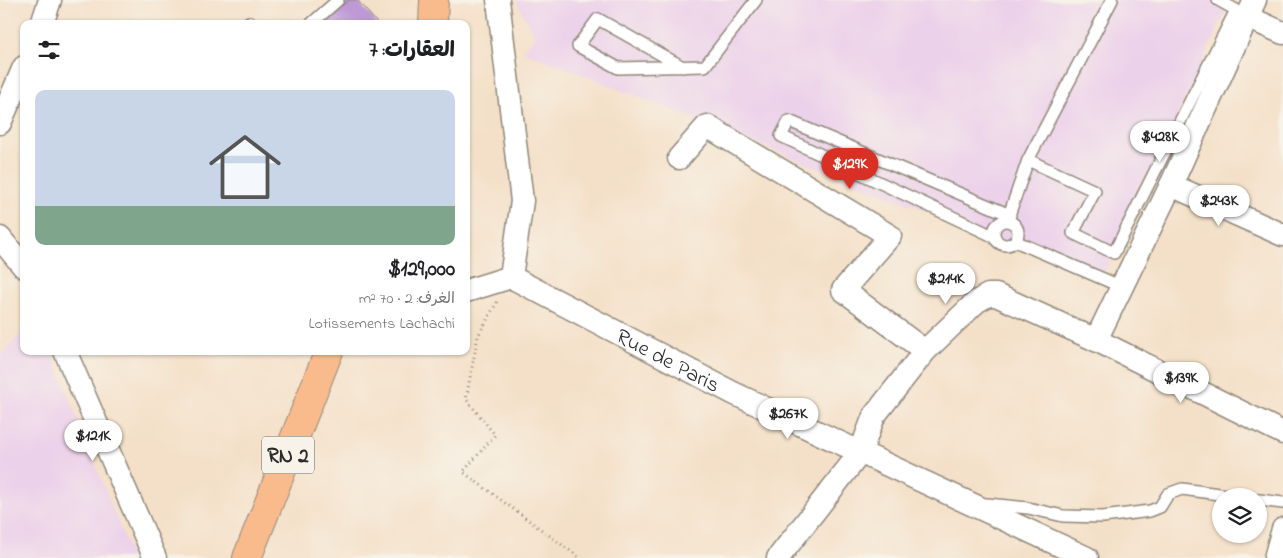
<!DOCTYPE html>
<html lang="ar">
<head>
<meta charset="utf-8">
<style>
  :root { --surface:#fff; --page:#f2f2f2; --text:#202124; --muted:#757577; --accent:#d93025 }
  body { margin:0; font-family:"Indie Flower","Playpen Sans Arabic",sans-serif; background:var(--page); color:var(--text); direction:rtl; height:100vh; display:flex; flex-direction:column; font-size:19px; white-space:nowrap }
  * { box-sizing:border-box; margin:0 }
  p { font-size:16px; color:var(--muted) }
  .icon { flex:none; width:28px; height:28px; fill:none; stroke:currentColor; stroke-width:2; stroke-linecap:round; stroke-linejoin:round }
  .map { position:relative; flex:1; overflow:hidden; direction:ltr }
  .side { position:absolute; left:20px; top:20px; width:450px; height:335px; display:flex; flex-direction:column; background:var(--surface); border-radius:10px; box-shadow:0 1px 4px #0004; direction:rtl }
  .side>* { flex:none }
  .buttons { position:absolute; left:1212px; top:488px; display:grid; gap:10px }
  .buttons a { display:grid; place-items:center; width:55px; height:55px; border-radius:50%; background:var(--surface); box-shadow:0 1px 4px #0004; font-size:25px }
  .price { position:absolute; translate:-50% -42px; padding:0 11px; border-radius:18px; background:#fff; color:#222; font-size:16px; line-height:32px; filter:drop-shadow(0 1px 2px #0008) }
  .price::after { content:''; position:absolute; left:50%; top:30px; width:15px; height:11px; margin-left:-8px; background:inherit; clip-path:polygon(0 0,100% 0,50% 100%) }
  .price.active { background:var(--accent); color:#fff }
  ul { padding:0; list-style:none }
  li { display:grid; align-content:center; gap:10px; height:265px; padding:0 15px }
  li span { display:grid; place-items:center; height:155px; border-radius:10px; color:#555 }
  li>.icon { margin-inline-start:auto }
  span .icon { width:90px; height:90px; fill:#fffc; stroke-width:1 }
  li b { font-size:21px }
  h2 { display:flex; justify-content:space-between; align-items:center; height:60px; padding:0 15px; font-size:21px }
  .map>svg:first-child { display:block }
</style>
</head>
<body>
<div class="map">
<svg width="1283" height="558" viewBox="0 0 1283 558">
  <rect width="100%" height="100%" fill="#f7f3e8"/>
  <filter id="ink" filterUnits="userSpaceOnUse"><feTurbulence type="fractalNoise" baseFrequency=".02" numOctaves="2"/><feDisplacementMap in="SourceGraphic" scale="10" xChannelSelector="R" yChannelSelector="G"/><feConvolveMatrix kernelMatrix="1 2 1 2 8 2 1 2 1" color-interpolation-filters="sRGB"/></filter>
  <filter id="wash" filterUnits="userSpaceOnUse"><feTurbulence type="fractalNoise" baseFrequency=".0096" numOctaves="4" result="noise"/><feDisplacementMap in="SourceGraphic" scale="20" xChannelSelector="R" yChannelSelector="G"/><feGaussianBlur stdDeviation="1.12" result="paint"/><feColorMatrix in="noise" values="0 0 0 0 0 0 0 0 0 0 0 0 0 0 0 0 0 1.4 0 .05"/><feComposite in="paint" operator="in"/></filter>
  <g filter="url(#wash)">
    <rect width="100%" height="100%" fill="#f4e0c8"/>
    <!-- built -->
    <path fill="#ecd1ea" d="M516,0H1231L1100,282L1035,254L523,51L535,37Z
      M24,330V351H51L132,558H0V357Z"/>
    <g id="blocks">
      <!-- building -->
      <path fill="#bd99d6" d="M349,0H357L378,24H318Z"/>
    </g>
  </g>
  <g filter="url(#ink)">
    <use href="#blocks" fill-opacity="0" stroke="#90867a" stroke-width="1"/>
    <g fill="none" stroke-linecap="round" stroke-linejoin="round">
      <defs>
        <path id="service" d="M1112,0L1028,160L1095,191L1073,233L1114,253L1236,10L1218,0
          M249,22V24
          M311,24L338,0
          M683,67L598,19L578,46L618,68L705,66L756,0
          M1007,221L1028,160
          M994 233a12 12 0 1 1 24 0a12 12 0 1 1-24 0Z
          M995,237L781,136L789,121L1010,215
          M1015,241L1122,287
          M1259,500L1283,503
          M987,504L1028,508L1063,516L1103,517L1150,511L1160,507L1168,494L1182,489L1234,496"/>
        <g id="minor">
          <path d="M498,0L522,201L511,277"/>
          <path d="M1247,17L1283,33"/>
          <path d="M42,24L50,0"/>
          <path d="M0,123L24,67"/>
          <path d="M679,158L707,126L890,236L843,290L925,351"/>
          <path d="M1171,185L1283,235"/>
          <path d="M0,238L24,267"/>
          <path id="s1" d="M466,291L511,277L733,393L1087,558"/>
          <path d="M1096,340L1171,185L1255,0"/>
          <path d="M65,351L155,558"/>
          <path d="M778,558L860,453L874,416L925,351L976,302L988,295H996L1096,340L1283,433"/>
          <path d="M1275,558L1283,529"/>
        </g>
        <path id="primary" d="M433,24L434,0
          M247,558L329,351"/>
      </defs>
      <!-- service casing -->
      <use href="#service" stroke="#90867a" stroke-width="14"/>
      <!-- minor casing -->
      <use href="#minor" stroke="#90867a" stroke-width="25"/>
      <!-- primary casing -->
      <use href="#primary" stroke="#90867a" stroke-width="30"/>
      <!-- path -->
      <path stroke="#90867a" stroke-width="3" stroke-dasharray="1 4" stroke-linecap="butt" d="M497,302L478,336L466,399L495,435L463,472L580,558"/>
      <!-- service -->
      <use href="#service" stroke="#fff" stroke-width="11"/>
      <!-- minor -->
      <use href="#minor" stroke="#fff" stroke-width="22"/>
      <!-- primary -->
      <use href="#primary" stroke="#fabb8c" stroke-width="28"/>
    </g>
  </g>
  <g text-anchor="middle" stroke-width="4" stroke-linejoin="round" paint-order="stroke">
    <!-- shield labels -->
    <rect fill="#f7f3e8" stroke="#686764" stroke-width="1" x="262" y="436.5" width="52" height="37" rx="4"/>
    <g font-size="21" font-weight="bold" fill="#2b2b2b">
      <text x="288" y="462">RN 2</text>
    </g>
    <!-- street labels -->
    <g font-size="22" fill="#2b2b2b" stroke="#f7f3e8">
      <text dy="8" stroke="none"><textPath href="#s1" startOffset="225">Rue de Paris</textPath></text>
    </g>
  </g>
</svg>
<div class="buttons">
<a><svg class="icon" aria-label="layers" viewBox="0 0 24 24"><path d="M12 4l9 5-9 5-9-5zM3 14l9 5 9-5"/></svg></a>
</div>
<b class="price" style="left:1160px;top:163px">$428K</b>
<b class="price active" style="left:850px;top:190px">$129K</b>
<b class="price" style="left:1219px;top:227px">$243K</b>
<b class="price" style="left:946px;top:305px">$214K</b>
<b class="price" style="left:1181px;top:404px">$139K</b>
<b class="price" style="left:788px;top:440px">$267K</b>
<b class="price" style="left:93px;top:462px">$121K</b>
<section class="side">
<h2>العقارات: 7<svg class="icon" aria-label="filters" viewBox="0 0 24 24"><path d="M4 7h16M4 17h16"/><circle cx="9" cy="7" r="2"/><circle cx="15" cy="17" r="2"/></svg></h2>
<ul>
<li><span style="background:linear-gradient(#c9d6e8 75%,#7fa58c 0)"><svg class="icon" aria-label="home" viewBox="0 0 24 24"><path d="M3 11l9-7 9 7M6 9v11h12V9"/></svg></span><div><b>$129,000</b><p>الغرف: 2 · 70 m²</p><p>Lotissements Lachachi</p></div></li>
</ul>
</section>
</div>
</body>
</html>
